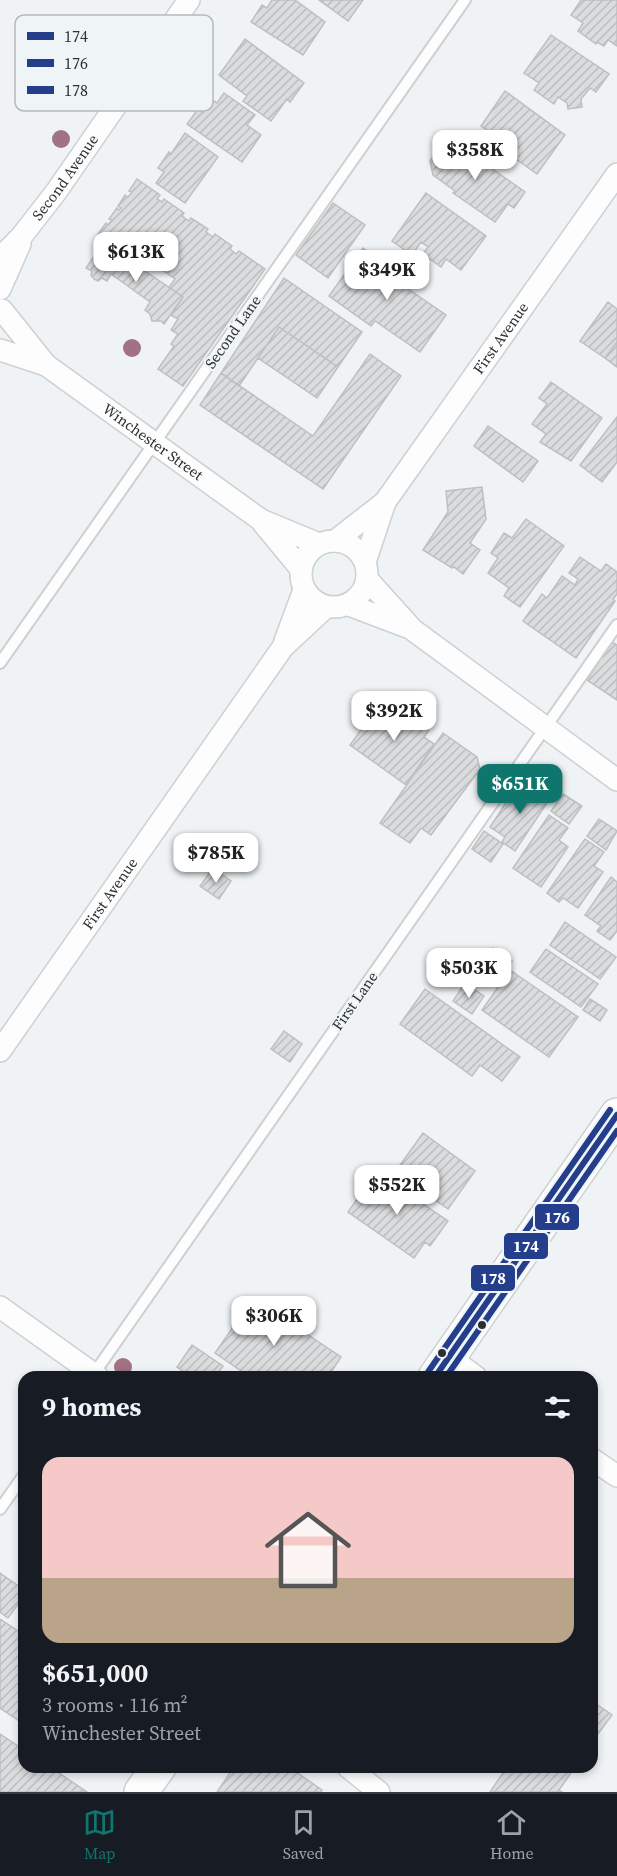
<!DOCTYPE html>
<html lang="en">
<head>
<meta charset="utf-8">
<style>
  :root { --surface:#171b24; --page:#242831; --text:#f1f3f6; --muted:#9ea1a6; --line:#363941; --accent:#0f766e }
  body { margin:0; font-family:"Source Serif 4",serif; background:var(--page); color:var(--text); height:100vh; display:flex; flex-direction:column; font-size:22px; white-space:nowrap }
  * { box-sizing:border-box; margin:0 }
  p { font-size:20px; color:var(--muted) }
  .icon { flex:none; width:33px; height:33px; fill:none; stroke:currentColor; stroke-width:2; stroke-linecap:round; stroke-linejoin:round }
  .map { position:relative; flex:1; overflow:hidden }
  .details { position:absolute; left:18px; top:1371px; width:580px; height:402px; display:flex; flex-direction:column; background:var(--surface); border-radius:18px; box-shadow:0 3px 9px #0003 }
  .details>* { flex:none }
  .price { position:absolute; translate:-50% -51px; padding:0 14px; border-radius:12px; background:#fff; color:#222; font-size:20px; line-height:39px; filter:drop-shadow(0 2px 3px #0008) }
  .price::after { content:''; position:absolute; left:50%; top:36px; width:18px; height:14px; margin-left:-9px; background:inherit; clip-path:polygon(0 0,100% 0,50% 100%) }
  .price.current { background:var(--accent); color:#fff }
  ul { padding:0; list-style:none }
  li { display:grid; align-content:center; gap:12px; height:318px; padding:0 24px }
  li+li { border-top:2px solid var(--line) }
  li span { display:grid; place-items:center; height:186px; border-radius:18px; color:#555 }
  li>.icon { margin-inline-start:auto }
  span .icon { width:108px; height:108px; fill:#fffc; stroke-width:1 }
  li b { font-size:26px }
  h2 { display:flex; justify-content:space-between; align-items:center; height:72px; padding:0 24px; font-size:26px }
  .tab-bar { display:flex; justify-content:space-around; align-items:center; height:84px; border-top:2px solid var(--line); background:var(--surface); font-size:16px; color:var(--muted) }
  .tab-bar a { display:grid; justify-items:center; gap:3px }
  .tab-bar .current { color:var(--accent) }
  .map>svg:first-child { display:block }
</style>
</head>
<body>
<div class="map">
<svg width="617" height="1792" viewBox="0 0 617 1792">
  <defs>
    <pattern id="building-hatch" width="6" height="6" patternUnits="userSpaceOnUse" patternTransform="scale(1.5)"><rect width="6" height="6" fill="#dadcde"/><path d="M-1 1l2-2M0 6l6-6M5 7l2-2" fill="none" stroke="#bbbdbf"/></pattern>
  </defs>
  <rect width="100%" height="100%" fill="#f0f3f5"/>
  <!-- building -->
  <path fill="url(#building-hatch)" stroke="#bdbfc0" stroke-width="1.5" d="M272,0H295L325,22L303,55L251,22L262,5L267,8Z
    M319,0H363L348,21Z
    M581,0H617V46L608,40L604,46L597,42L596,44L578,31L583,23L571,15Z
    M551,35L609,74L596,92L590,88L581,99L582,107L568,109L567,103L558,97L554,104L534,90L539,83L524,73Z
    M245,39L304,83L290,102L287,99L271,121L243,101L247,96L219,75Z
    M505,91L565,135L537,174L499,147L503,141L481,126Z
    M224,93L255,115L247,125L261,135L242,162L187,124L198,109L203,113L212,100L217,103Z
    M185,133L218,157L185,203L156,183L164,172L158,168L169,152L171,154Z
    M456,143L525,192L514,208L508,204L495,222L453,193L455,191L433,175L430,161L439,148Z
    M137,179L160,195L157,199L162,202L164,199L184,213L182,216L189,221L191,218L208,229L206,232L213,237L215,234L232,246L230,249L236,254L239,251L265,269L183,386L158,369L174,346L171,344L178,334L171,330L178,319L171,315L183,297L169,287L175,279L136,252L130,261L123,256L121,259L115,255L119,248L98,234L106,223L108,225L112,220L109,219L117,208L119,210L121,208L118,206L125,195L128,197L132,192L129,191Z
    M426,193L486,236L461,270L446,259L441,267L423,254L428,247L421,242L412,255L392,241Z
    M333,203L365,225L328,278L296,255Z
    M102,245L121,259L123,256L183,297L164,324L161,321H152L150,314L145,310L150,302L111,274L107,281L102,278L98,281L94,279L91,275L92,271L86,268Z
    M363,248L405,278L401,284L446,315L420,352L375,321L371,326L329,296Z
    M284,278L362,332L338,367L279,327L239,386L221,373Z
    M608,302L617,309V342L605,358L580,341Z
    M279,327L338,367L317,398L258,358Z
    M617,342V367L605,358Z
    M370,354L401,376L323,489L200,405L221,373L313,436Z
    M551,382L602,418L571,461L540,442L546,434L532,424L547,404L539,398Z
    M617,417V462L602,482L580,465Z
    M488,426L538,461L523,482L474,446Z
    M482,487L486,519L470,543L480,550L463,574L454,567L452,568L423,550L448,512L446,491Z
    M526,519L564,546L520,607L504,596L509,588L488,573L498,558L491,553L504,533L512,538Z
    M580,557L601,571L606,564L617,572V594L613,599L615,601L576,658L523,621L542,594L547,598L562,576L575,585L578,579L569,573Z
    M612,642L617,645V700L587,680Z
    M384,698L401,710L400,712L412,721L413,719L429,730L424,737L434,744L406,785L350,745Z
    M443,733L477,757L480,769L431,835L421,828L410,843L380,823Z
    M531,783L551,797L515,851L502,842L505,837L490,827L515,789L523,794Z
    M563,794L582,806L569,824L551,811Z
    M549,815L568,828L559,840L568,847L541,887L513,868Z
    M599,819L617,831L606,850L587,836Z
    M484,831L503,844L491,862L472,849Z
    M585,839L604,852L594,866L603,872L578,908L563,898L559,902L547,893Z
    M213,868L231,881L219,899L200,886Z
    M611,877L617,882V931L610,940L597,931L601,926L585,915Z
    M565,922L616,957L600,979L550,945Z
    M493,948L512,961L499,978L481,965Z
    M546,949L598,984L581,1007L530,972Z
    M510,970L578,1017L549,1057L482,1010Z
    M465,983L484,996L472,1014L453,1001Z
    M425,989L520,1057L502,1081L480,1065L472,1076L400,1024Z
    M590,999L607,1010L600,1021L583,1010Z
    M284,1031L302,1044L290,1062L271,1049Z
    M423,1133L475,1171L448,1209L395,1172Z
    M376,1172L448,1221L430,1246L425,1242L414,1258L348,1212Z
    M253,1298L341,1357L328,1377H250L215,1353Z
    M192,1345L223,1366L215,1377H191L177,1367Z
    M0,1573L24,1590V1596L8,1618L0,1612Z
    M0,1619L24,1635V1724L0,1708Z
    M592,1701L612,1715L592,1742Z
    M0,1734L24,1750V1767H50L87,1792H0Z
    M234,1767H289L322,1790L321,1792H217Z
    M507,1767H575L559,1790L562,1792H490Z"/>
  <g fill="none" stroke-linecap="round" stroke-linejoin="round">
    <defs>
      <path id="service" d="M0,663L465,0
        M93,1375L617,625
        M0,1509L24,1475"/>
      <g id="minor">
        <path id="s1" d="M0,258L21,237L56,192L189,0"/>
        <path d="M0,289L20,244"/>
        <path id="s2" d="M2,310L46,365L261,520L319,544"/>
        <path d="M0,350L46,365"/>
        <path d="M263,523L301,569"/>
        <circle cx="334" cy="574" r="33"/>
        <path id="s3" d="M335,541L385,502L617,174"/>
        <path d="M365,562L385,502"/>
        <path d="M367,579L413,630L617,780"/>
        <path d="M349,605L407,627"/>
        <path d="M285,641L304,590"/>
        <path id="s4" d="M0,1051L283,647L326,607"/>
        <path d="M0,1307L98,1377"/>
        <path d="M449,1357L476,1377"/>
        <path d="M592,1459L617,1476"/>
        <path d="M348,1767L379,1792"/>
      </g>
      <path id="primary" d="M435,1377L617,1115
        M141,1792L159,1767"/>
    </defs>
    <!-- service casing -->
    <use href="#service" stroke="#cdd0d1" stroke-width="14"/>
    <!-- minor casing -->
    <use href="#minor" stroke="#cdd0d1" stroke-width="24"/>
    <!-- primary casing -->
    <use href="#primary" stroke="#cdd0d1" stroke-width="36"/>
    <!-- service -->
    <use href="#service" stroke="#fdfdfe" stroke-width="10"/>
    <!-- minor -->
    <use href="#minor" stroke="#fdfdfe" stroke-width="21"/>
    <!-- primary -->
    <use href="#primary" stroke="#fdfdfe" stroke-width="33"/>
    <defs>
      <path id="bus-1" d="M435,1377L617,1115"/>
      <path id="bus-2" d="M446,1377L617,1131"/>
      <path id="bus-3" d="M428,1372L610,1110"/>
    </defs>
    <!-- bus-1 casing -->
    <use href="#bus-1" stroke="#eff4f6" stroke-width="10"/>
    <!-- bus-2 casing -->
    <use href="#bus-2" stroke="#eff4f6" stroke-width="10"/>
    <!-- bus-3 casing -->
    <use href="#bus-3" stroke="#eff4f6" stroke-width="10"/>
    <!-- bus-1 -->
    <use href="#bus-1" stroke="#243e8c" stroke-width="6"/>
    <!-- bus-2 -->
    <use href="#bus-2" stroke="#243e8c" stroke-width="6"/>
    <!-- bus-3 -->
    <use href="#bus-3" stroke="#243e8c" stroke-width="6"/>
  </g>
  <!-- trees -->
  <g fill="#a07284">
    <circle cx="61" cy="139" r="9"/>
    <circle cx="132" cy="348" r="9"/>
    <circle cx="123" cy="1367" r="9"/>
  </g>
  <!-- markers -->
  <g fill="#2e3030" stroke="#eff4f6" stroke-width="2">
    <circle cx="482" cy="1325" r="5"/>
    <circle cx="442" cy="1353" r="5"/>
  </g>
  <g text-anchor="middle" stroke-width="4.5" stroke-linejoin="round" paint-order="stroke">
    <!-- street labels -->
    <g font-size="15" fill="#2e3030" stroke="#eff4f6">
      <text dy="5" stroke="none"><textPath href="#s1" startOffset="104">Second Avenue</textPath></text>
      <text transform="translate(233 332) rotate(-55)" y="5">Second Lane</text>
      <text dy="5" stroke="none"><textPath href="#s3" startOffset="264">First Avenue</textPath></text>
      <text dy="5" stroke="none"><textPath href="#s2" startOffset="202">Winchester Street</textPath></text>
      <text dy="5" stroke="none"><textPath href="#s4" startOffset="192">First Avenue</textPath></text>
      <text transform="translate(355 1001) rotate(-55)" y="5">First Lane</text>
    </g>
  </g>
  <!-- legend -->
  <rect x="15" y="15" width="198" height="96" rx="9" fill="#eff4f6" stroke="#b5b9bb" stroke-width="1.5"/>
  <rect x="27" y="32" width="27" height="8" fill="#243e8c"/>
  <rect x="27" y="59" width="27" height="8" fill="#243e8c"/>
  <rect x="27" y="86" width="27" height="8" fill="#243e8c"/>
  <g font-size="16" fill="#2e3030">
    <text x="64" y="42">174</text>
    <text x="64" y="69">176</text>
    <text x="64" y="96">178</text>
  </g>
  <g stroke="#eff4f6" stroke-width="2">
    <rect x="534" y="1203" width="46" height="28" rx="6" fill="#243e8c"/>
    <rect x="503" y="1232" width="46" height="28" rx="6" fill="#243e8c"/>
    <rect x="470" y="1264" width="46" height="28" rx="6" fill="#243e8c"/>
  </g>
  <g font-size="16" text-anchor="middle" font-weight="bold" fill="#fff">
    <text x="557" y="1223">176</text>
    <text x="526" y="1252">174</text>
    <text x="493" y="1284">178</text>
  </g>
</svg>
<b class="price" style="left:475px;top:181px">$358K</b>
<b class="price" style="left:136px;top:283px">$613K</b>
<b class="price" style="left:387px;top:301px">$349K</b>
<b class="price" style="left:394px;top:742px">$392K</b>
<b class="price current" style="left:520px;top:815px">$651K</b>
<b class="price" style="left:216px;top:884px">$785K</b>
<b class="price" style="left:469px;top:999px">$503K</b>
<b class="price" style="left:397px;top:1216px">$552K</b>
<b class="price" style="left:274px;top:1347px">$306K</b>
<section class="details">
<h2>9 homes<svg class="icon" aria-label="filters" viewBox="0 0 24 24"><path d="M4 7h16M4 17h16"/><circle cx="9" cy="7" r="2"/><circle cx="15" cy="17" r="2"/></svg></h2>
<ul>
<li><span style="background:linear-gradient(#f6c9c9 65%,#b9a48a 0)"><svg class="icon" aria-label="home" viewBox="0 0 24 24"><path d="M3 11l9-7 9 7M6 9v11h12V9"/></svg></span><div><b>$651,000</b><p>3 rooms · 116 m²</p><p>Winchester Street</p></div></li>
</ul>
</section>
</div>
<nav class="tab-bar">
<a class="current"><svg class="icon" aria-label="map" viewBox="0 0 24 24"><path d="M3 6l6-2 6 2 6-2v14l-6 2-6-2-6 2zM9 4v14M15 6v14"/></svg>Map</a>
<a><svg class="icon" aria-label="saved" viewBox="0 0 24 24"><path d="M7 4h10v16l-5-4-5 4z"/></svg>Saved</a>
<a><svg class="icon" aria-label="home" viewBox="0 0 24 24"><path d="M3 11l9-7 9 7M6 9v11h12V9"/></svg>Home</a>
</nav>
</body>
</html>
